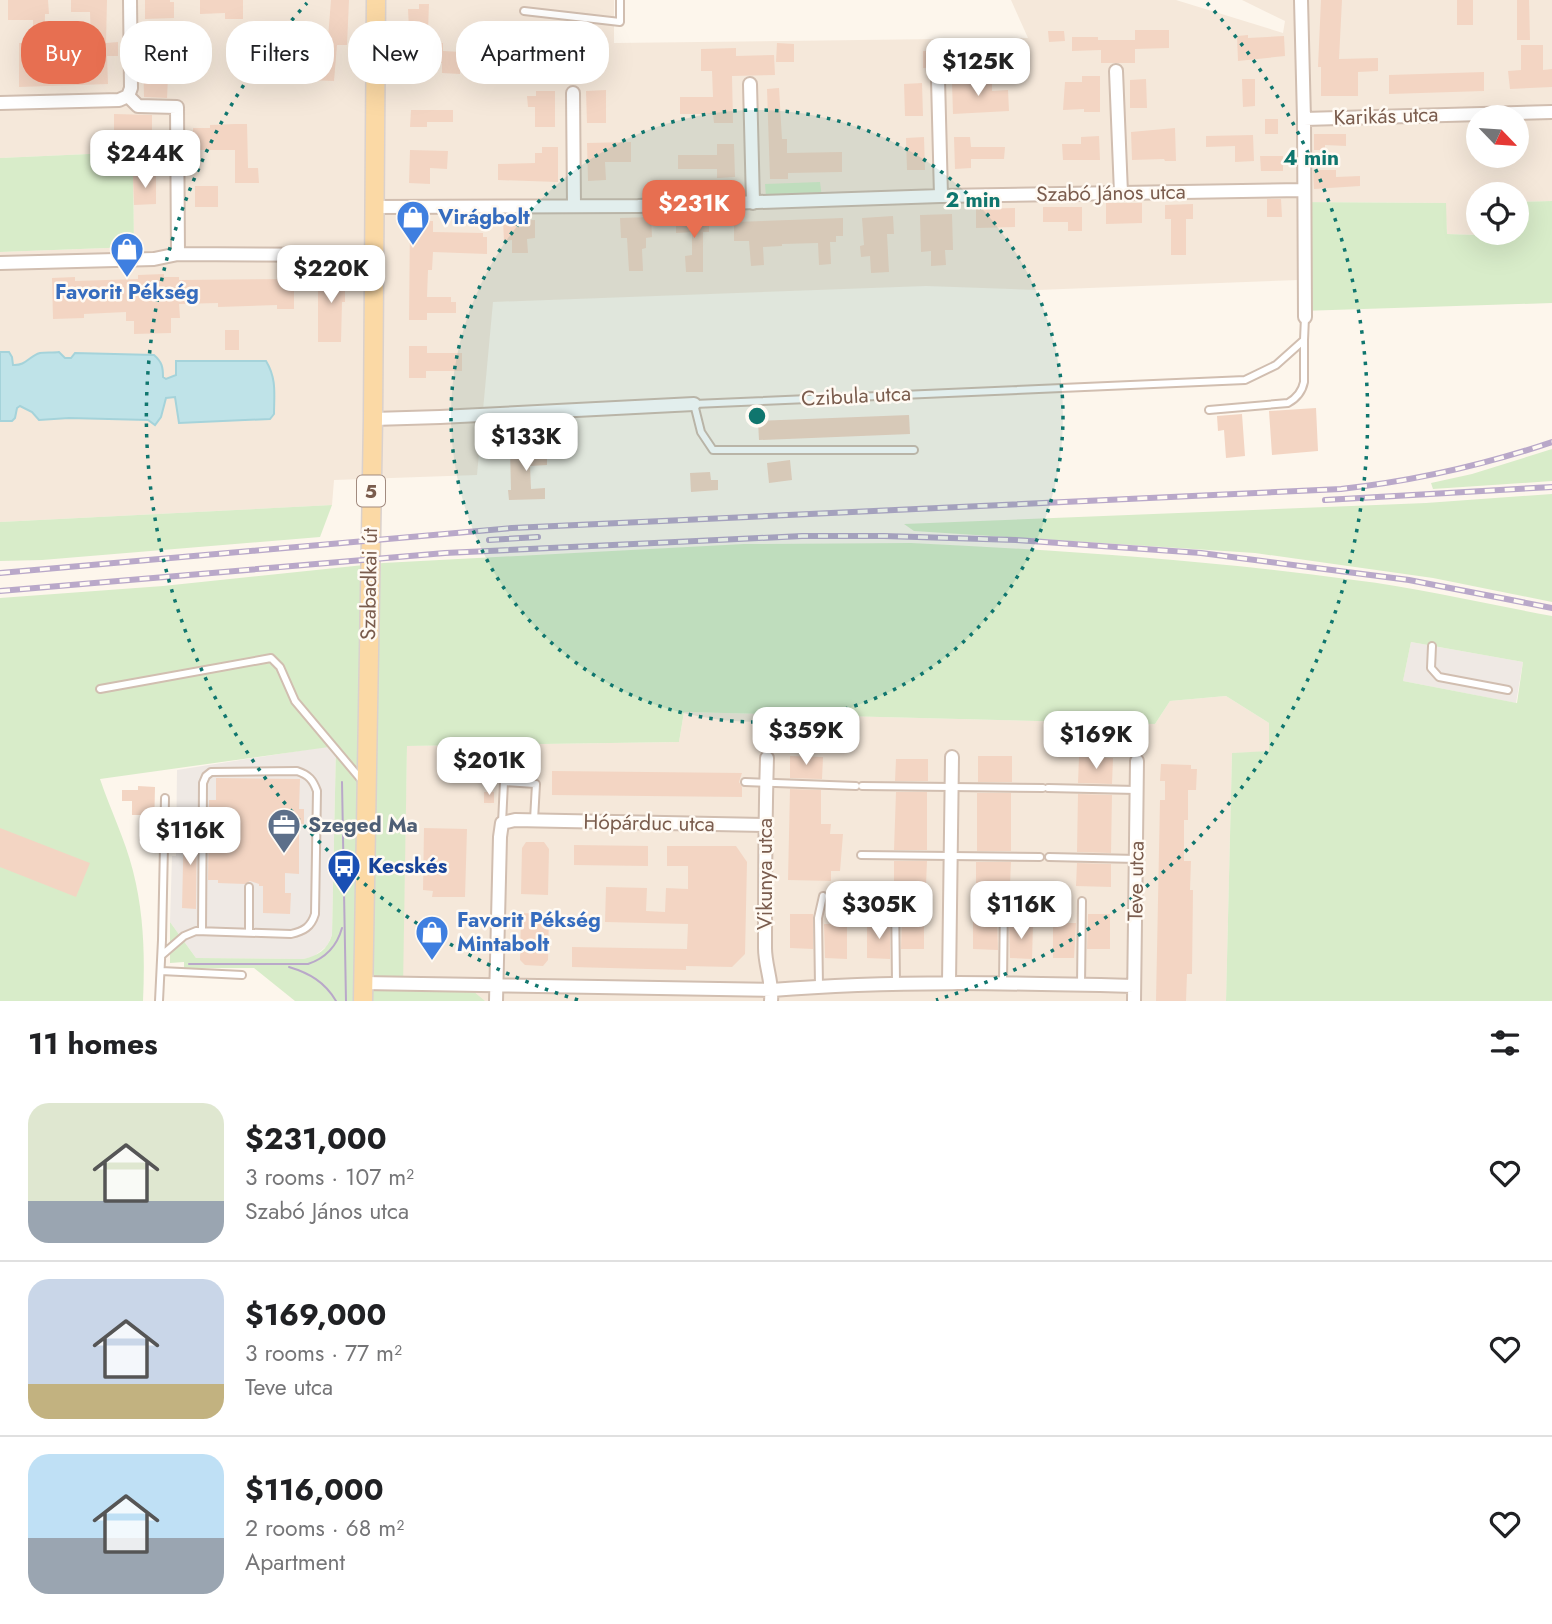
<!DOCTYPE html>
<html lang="en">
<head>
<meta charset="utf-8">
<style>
  :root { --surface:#fff; --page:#f6f6f6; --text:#202124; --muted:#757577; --line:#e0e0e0; --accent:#e76f51 }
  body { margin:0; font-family:Jost,sans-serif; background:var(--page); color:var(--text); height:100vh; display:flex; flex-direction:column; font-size:26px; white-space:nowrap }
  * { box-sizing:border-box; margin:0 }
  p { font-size:23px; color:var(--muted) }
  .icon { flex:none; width:38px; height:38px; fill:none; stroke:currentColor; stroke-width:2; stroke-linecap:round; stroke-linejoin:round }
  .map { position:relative; height:1001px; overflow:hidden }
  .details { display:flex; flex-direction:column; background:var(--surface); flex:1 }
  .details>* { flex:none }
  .top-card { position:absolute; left:21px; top:21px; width:700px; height:63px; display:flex; gap:14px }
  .needle { width:46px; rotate:115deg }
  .fabs { position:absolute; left:1466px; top:105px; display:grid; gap:14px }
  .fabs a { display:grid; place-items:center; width:63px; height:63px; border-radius:50%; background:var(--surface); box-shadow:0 7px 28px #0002; font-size:35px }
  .price { position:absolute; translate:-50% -60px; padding:0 16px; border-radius:14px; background:#fff; color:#222; font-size:23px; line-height:46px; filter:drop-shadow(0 2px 4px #0008) }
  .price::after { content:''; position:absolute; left:50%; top:42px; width:21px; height:16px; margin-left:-10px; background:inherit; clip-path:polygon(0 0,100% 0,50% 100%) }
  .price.selected { background:var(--accent); color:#fff }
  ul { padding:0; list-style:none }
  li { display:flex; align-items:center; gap:21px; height:175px; padding:0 28px }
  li+li { border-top:2px solid var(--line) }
  li span { display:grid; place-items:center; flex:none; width:196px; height:140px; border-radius:21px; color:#555 }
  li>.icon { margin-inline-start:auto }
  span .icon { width:84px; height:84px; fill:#fffc; stroke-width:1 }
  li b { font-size:30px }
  h2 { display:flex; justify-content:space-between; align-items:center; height:84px; padding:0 28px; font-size:30px }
  .tag { padding:0 24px; border-radius:28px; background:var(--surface); box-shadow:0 7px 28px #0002; font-size:24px; line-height:63px }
  .tag.selected { background:var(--accent); color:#fff }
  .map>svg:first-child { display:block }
</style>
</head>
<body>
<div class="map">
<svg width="1552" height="1001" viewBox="0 0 1552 1001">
  <rect width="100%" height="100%" fill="#fdf6ec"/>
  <!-- residential -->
  <path fill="#f5e8da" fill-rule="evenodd" d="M0,0H614V43L1028,38L1011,0H1176L1283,33L1285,21L1242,0H1552V201L1517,202V194H1479V235L1447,234L1445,203L1298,202L1299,280L1037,290L926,286L493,302L477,475L334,480L332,505L0,522V252L134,247L133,152L0,158ZM1479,117H1517V156H1479Z
    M1226,696L1269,723V752L1232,753L1226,1001H402L407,746L679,742L684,712L1155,724L1170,701Z"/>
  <!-- industrial -->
  <path fill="#efe9e4" d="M1411,642L1523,662L1516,703L1403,681Z
    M336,745L332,935L327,946L313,957L303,959L196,958L170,922L172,856H176L177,770Z"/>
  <!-- green -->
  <path fill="#d8ecc9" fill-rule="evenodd" d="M133,152L134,247L0,252V158Z
    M820,182L822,197H766L765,184Z
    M1552,201V303L1301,311L1298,202L1446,203L1447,234L1478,235L1479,233H1517V202Z
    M1552,449V481L1433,489L1431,483L1472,474Z
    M1552,494V602L1433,578L1255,553L914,531L904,524L1426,503Z
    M332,505L320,537L42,560L0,561V522Z
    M911,543C1059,550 1207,560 1354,580C1420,588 1486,604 1552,616V1001H1226L1232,753L1269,751V723L1226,696L1170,701L1155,724L684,712L679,742L407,746L403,988L473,991L485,1001H295L254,968H184V962L170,963V922L196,958L303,959C318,956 327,950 332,935L336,746L100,779C110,809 125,839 133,871C144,914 145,957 143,1001H0V598L163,586L383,563L744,544ZM1411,642L1523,662L1517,703L1403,681Z"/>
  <!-- water -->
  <path fill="#bfe3e8" stroke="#a5d3da" stroke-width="2" d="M0,352H9L12,357L13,365C26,366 29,356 40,353C45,352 53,353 59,352L65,358H71L75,353L154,355C162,362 163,367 163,377L166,379L176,375V361H266C277,379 274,395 274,414L270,419L179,423L175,397L166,398L161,417L155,425L148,420L69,418L39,420L32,412L20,406L17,408L15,418L12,421H0Z"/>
  <!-- building -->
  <path fill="#f3d5c3" d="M8,0H48L49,14H45L44,70H68V42H91L90,12H71V0H107L106,43L118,42V56H107L108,84L19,87V43H33V20H8Z
    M145,0H170V2H174V18L145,19Z
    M200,0H243V19H225V13L200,14Z
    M331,0H349L347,45H337L334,81L307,80L308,56H305V38H328Z
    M1321,0H1342L1339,59L1378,58V71L1358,72V96H1321V67H1318Z
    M1457,0H1473V25H1457Z
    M1517,0H1529L1530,40H1517Z
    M419,4H429L428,30H409L408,9H419Z
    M1135,30H1169V48L1135,49V63H1101V50L1072,51V37H1098V40H1135Z
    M1048,31H1064L1065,41L1049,42Z
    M1248,35V38L1284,36L1285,56L1238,61L1237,36Z
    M255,37H271V67H256Z
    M424,43H443V51L461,52L460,74L442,73V63H423V77L409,76L410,51L424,52Z
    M777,43L794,44V62H776Z
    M1521,45H1543V70L1552,69V87L1510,89L1508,71L1521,70Z
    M736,48V56L774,55L775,75L732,76L733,123H714L713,114H680V97H713L712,71H701V49Z
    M957,50L958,67L923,68V51Z
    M554,52L590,53V79L554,78Z
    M143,55H169L167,98L144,97Z
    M1484,72V91L1389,94V75Z
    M1082,76H1100V112H1084V109L1063,110L1065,82H1082Z
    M1146,79L1147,108H1130V80Z
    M1242,79H1255V106L1243,107Z
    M952,82H992V91L1008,90L1009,111L953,114Z
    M922,83L923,116H905L904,84Z
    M779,88L782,139H787V153L842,152V172L788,173V179H770L767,89Z
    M606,90V123H587L586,91Z
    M536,91H555V127H535V107H528L527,96H536Z
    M411,110H453V122H427V127H410Z
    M114,114L152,115V134L114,135Z
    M1265,119H1278V134H1265Z
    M235,124H247L248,168H258L259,183H235V150H193V128H210V125Z
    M1175,128L1176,161H1165L1164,159L1132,160L1131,132Z
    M1314,134H1346V146L1325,145V150H1314Z
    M1253,135L1254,161L1235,162V146L1206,147V136Z
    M1099,136L1100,160H1063L1062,144H1081V137Z
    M924,137L925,170H907L906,138Z
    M954,137H970L971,147H1005L1004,159H971V168L955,169Z
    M631,142V162H605L606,180L588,181L587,143Z
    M717,144H734L735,177L717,178V169H678V155H717Z
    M542,147H558V182L498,180V164L535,163V153H542Z
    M410,150L448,151L447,169L430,168V184L409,183Z
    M1260,156H1283V171H1261Z
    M1313,170H1336V177L1360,176V186L1314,189Z
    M133,176H156V204L134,205Z
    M195,186H218V207H195Z
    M1267,199H1281L1282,217H1267Z
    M1106,203H1142V223L1106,224Z
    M1193,204V219H1186V255H1171V219H1165V205Z
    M1043,207H1082V231H1068V222H1043Z
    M1015,208V227L976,228V209Z
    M952,214L953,250H945L946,265L931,266V251L921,252L920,215Z
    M893,216L894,234H887L889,272L871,273L870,256L861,257L860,246L864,245L862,218Z
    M651,217L652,237L646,238V248L642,249L643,271H629L627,238H621L620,218Z
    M676,217H709V232H703V272H686L685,256L692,255V232L676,233Z
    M843,218V236H836V242H830L831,264L819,265L818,243L782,244V246L763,247L764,265L751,266L749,241H734V222Z
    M535,220V238L527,239L528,253H512V240L504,241L503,221Z
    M410,221H433V232L483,233V237H487V254L433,252L432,270H428L427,297H451V302H456V313H427V320H409Z
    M318,271H345V302H342L341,342H318Z
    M164,274V277H179V280L294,279V309H277V305L218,307V303L179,304L180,318H171V333L134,334V321H126V312L84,314V318L53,319L52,278L75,277V281L138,279V275Z
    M225,330H239V350H225Z
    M409,346H427V353H462V371H426V378H409Z
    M1316,408L1318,451L1272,455L1269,411Z
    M1242,414L1245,456L1226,458L1224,430L1218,431L1217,416Z
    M909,415L910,434L759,440L758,421Z
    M547,447V465L530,466L531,489L545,488V499L509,500L508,490H511L510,448Z
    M790,460L792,480L769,483L767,463Z
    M710,472L711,480H718V490L691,492L690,473Z
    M790,756L823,757L822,779L790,778Z
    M978,756H1012V782H978Z
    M1079,757L1113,758L1112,784L1078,783Z
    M896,759H928V781H895Z
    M1161,764L1191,765V769H1197L1196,790H1188V820H1184V861H1191L1190,890H1193L1192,974H1187L1186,1001H1156L1160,800H1165V781H1160Z
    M552,771L742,773L739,782L742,787V797L552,795Z
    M216,778L300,779L299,809H304V824H299V874L285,873V893H291L290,914L263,913V886H259V884L250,881L245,884L218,883V880H208L209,800H216Z
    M138,786L155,787L154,832H143V815H132V801H122V790H138Z
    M790,789L821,790V824H831L830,834H843L840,871H831V881L788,880Z
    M484,792H494V803H484Z
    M896,792H927V850H894Z
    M977,793H1011V851H977Z
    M1078,794L1112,795L1111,853L1077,852Z
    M184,823L197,824L196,909L182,908Z
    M0,828L90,863L76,897L0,867Z
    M424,828L467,829L465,897H432L433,891L423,890Z
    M526,842H544L549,849L548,895L521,894L522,848Z
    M574,845L648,846V866L574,865Z
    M667,846H736L747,862L745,954L732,967L686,966V970L572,967V947L687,949L688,924L605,922L606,887L647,888L646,911L665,912L666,888L688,889V866H667Z
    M894,861H927L926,885L894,884Z
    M976,862H1011L1010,885L976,884Z
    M1077,863L1111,864V887L1076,886Z
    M521,913L549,914L548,960L543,966L525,965L520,960Z
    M790,914H813V949L790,948Z
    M1088,914H1110V949H1087Z
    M902,915H924V949H901Z
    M973,915H997L998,950L973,949Z
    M1009,923L1033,924L1032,959L1010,958Z
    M1053,923H1076L1074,958H1053Z
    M824,924H847V959L825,958Z
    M867,924H890V959L867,958Z"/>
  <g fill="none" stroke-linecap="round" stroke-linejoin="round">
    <defs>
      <path id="service" d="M524,11L620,22V0
        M1209,410L1288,403C1297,398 1302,392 1304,382V340
        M914,450H713L701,432L694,404L1245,380L1276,365L1304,340L1305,317
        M1432,646L1431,668L1439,677L1508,690
        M100,689L271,658L280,667L295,701L364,783
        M745,782L856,786
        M862,786L1043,788
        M1048,788L1136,790
        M502,823L504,782L536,784L534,820
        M144,839L164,840
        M861,855L1040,857
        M1049,857L1137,859
        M895,895L896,983
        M249,932V887
        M162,955L184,936L196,931L291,934C304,931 311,927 315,914L317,791C313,780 309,775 297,771L211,772L206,776L203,783L202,930
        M161,971L242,975
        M1003,983L1004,899
        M1081,985L1082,901
        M819,986L818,918L823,896
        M159,1001L162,940L165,798"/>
      <path id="minor" d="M1301,0L1304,119L1305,317
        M1116,71L1121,193
        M938,79L941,196
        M750,84L753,203
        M573,93L574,206
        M128,96L138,106L177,107L178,254
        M128,96L131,88L130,0
        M0,103L119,100L128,96
        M1304,119L1552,112
        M374,207L638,206L941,196L1303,190
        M0,263L154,259L178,254L374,255
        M373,419L440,417L694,404
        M767,758C765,821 765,884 765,948C765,966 773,983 771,1001
        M949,982L952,757
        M363,983L772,990C893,980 1013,983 1134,986
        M496,1001L500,837L502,823L515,820L764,825
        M1134,1001L1137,761"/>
      <path id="primary" d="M363,1001L373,419L376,0"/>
    </defs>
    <!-- service casing -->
    <use href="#service" stroke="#d1beb0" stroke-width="10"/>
    <!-- minor casing -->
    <use href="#minor" stroke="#d1beb0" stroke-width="16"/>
    <!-- primary casing -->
    <use href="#primary" stroke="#dad1cd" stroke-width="21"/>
    <!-- service -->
    <use href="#service" stroke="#fff" stroke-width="6"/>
    <!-- minor -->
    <use href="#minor" stroke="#fff" stroke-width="12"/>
    <!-- primary -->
    <use href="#primary" stroke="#fbd9a5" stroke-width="18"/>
    <!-- tram -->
    <path stroke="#b9a8c9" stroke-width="2" d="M342,782L346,1001
      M189,964H308C326,958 337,946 342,928
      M289,967C309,973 325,982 336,1001"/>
    <defs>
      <path id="rail" d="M1325,500L1552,487
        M489,540L538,537
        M0,573L512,528L1341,489C1413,481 1484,465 1552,442
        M0,591L445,553L802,536H884L1016,540L1201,553L1409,580L1552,608"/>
    </defs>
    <!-- rail casing -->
    <use href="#rail" stroke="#b9a8c9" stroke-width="6"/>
    <!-- rail -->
    <use href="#rail" stroke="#fffaf3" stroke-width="3.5" stroke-dasharray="10" stroke-linecap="butt"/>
  </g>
  <!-- distance rings -->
  <circle cx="757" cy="416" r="306" fill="#0f766e" fill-opacity=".12"/>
  <g fill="none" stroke="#0f766e" stroke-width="3.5" stroke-dasharray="3.5 7">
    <circle cx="757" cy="416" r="306"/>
    <path d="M578 1000A611 611 0 0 1 307 3M1207 3A611 611 0 0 1 936 1000"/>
  </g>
  <!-- icons -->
  <defs>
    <symbol id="shop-pin" viewBox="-11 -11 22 30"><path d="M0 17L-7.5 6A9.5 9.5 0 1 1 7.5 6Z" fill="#3f7fe0" stroke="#fffaf3"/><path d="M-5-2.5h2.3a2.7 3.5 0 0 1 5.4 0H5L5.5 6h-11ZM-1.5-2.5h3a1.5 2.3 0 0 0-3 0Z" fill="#fff"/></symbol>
    <symbol id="office-pin" viewBox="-11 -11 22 30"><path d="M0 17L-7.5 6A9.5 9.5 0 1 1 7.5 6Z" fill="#5c6f8a" stroke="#fffaf3"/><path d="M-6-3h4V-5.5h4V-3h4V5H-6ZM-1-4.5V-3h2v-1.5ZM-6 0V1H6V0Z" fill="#fff"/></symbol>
    <symbol id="bus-pin" viewBox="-11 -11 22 30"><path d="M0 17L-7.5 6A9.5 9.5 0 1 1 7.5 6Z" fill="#1a4fb4" stroke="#fffaf3"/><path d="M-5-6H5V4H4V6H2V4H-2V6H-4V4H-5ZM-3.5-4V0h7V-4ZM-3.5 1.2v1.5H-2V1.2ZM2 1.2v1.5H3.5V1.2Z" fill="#fff"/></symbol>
  </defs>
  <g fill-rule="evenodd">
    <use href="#shop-pin" x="394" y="198" width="38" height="52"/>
    <use href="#shop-pin" x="108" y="230" width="38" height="52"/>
    <use href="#office-pin" x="265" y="806" width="38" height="52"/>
    <use href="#bus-pin" x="325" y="847" width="38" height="52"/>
    <use href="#shop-pin" x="413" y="913" width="38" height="52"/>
  </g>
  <g text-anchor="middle" stroke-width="5" stroke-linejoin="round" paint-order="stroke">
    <!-- shield labels -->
    <rect fill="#fffaf3" stroke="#a28b7f" stroke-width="2" x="357" y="475.5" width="28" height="31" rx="5"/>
    <g font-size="19" font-weight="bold" fill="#7a5c4d">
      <text x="371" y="498">5</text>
    </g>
    <!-- street labels -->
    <g font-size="21" fill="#7a5c4d" stroke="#fffaf3">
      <text transform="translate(1386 116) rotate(-2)" y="7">Karikás utca</text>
      <text transform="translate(1111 193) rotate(-1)" y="7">Szabó János utca</text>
      <text transform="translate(856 396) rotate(-3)" y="7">Czibula utca</text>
      <text transform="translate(369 584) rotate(-89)" y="7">Szabadkai út</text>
      <text transform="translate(649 823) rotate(1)" y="7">Hópárduc utca</text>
      <text transform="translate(765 874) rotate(-90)" y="7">Vikunya utca</text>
      <text transform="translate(1136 881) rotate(-89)" y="7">Teve utca</text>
    </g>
    <!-- shop labels -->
    <g font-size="21" font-weight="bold" fill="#366cbe" stroke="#fffaf3" text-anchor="start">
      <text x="438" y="224">Virágbolt</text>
      <text x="127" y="299" text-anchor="middle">Favorit Pékség</text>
      <text x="457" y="927">Favorit Pékség<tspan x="457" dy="24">Mintabolt</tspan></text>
    </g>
    <!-- service labels -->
    <g font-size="21" font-weight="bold" fill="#4e5e75" stroke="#fffaf3" text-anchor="start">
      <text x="308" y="832">Szeged Ma</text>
    </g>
    <!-- transit labels -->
    <g font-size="21" font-weight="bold" fill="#164399" stroke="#fffaf3" text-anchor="start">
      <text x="368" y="873">Kecskés</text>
    </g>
  </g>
  <circle cx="757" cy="416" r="10" fill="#0f766e" stroke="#fffaf3" stroke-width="3.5"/>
  <g font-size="21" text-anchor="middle" font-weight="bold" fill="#0f766e" stroke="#fffaf3" stroke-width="5" stroke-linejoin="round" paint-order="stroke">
    <text x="1311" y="165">4 min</text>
    <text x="973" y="207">2 min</text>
  </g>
</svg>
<div class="fabs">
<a><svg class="needle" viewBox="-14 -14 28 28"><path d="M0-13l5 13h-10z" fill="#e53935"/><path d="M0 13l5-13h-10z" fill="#757577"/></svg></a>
<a><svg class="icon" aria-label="locate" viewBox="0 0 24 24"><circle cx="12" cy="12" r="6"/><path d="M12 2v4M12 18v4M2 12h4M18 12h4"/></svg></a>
</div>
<b class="price" style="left:978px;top:98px">$125K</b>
<b class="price" style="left:145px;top:190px">$244K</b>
<b class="price selected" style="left:694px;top:240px">$231K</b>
<b class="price" style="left:331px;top:305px">$220K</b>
<b class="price" style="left:526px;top:473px">$133K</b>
<b class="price" style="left:806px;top:767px">$359K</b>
<b class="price" style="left:1096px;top:771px">$169K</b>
<b class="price" style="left:489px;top:797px">$201K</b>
<b class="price" style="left:190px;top:867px">$116K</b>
<b class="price" style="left:879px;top:941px">$305K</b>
<b class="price" style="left:1021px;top:941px">$116K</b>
<div class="top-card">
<a class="tag selected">Buy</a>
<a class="tag">Rent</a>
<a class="tag">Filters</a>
<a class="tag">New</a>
<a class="tag">Apartment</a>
</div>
</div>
<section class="details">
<h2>11 homes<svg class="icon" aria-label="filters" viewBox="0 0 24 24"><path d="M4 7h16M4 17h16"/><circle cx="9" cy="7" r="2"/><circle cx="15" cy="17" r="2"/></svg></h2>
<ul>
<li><span style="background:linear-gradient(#dfe7d0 70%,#9aa5b1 0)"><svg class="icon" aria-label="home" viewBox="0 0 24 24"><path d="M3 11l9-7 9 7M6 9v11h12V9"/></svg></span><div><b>$231,000</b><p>3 rooms · 107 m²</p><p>Szabó János utca</p></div><svg class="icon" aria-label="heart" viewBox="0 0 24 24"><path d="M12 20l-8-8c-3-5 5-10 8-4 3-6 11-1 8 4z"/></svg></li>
<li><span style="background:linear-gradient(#c9d6e8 75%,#c2b280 0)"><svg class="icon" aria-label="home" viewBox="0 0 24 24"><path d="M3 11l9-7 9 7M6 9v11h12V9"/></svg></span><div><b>$169,000</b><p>3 rooms · 77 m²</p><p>Teve utca</p></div><svg class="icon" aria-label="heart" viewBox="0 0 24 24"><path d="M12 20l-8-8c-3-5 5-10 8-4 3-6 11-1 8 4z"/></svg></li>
<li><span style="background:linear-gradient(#bfe0f5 60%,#9aa5b1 0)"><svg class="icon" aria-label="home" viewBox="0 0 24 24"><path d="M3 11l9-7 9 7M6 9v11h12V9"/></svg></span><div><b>$116,000</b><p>2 rooms · 68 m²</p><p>Apartment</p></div><svg class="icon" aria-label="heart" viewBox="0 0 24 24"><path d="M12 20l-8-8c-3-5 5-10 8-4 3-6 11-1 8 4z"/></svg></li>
</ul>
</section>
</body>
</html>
